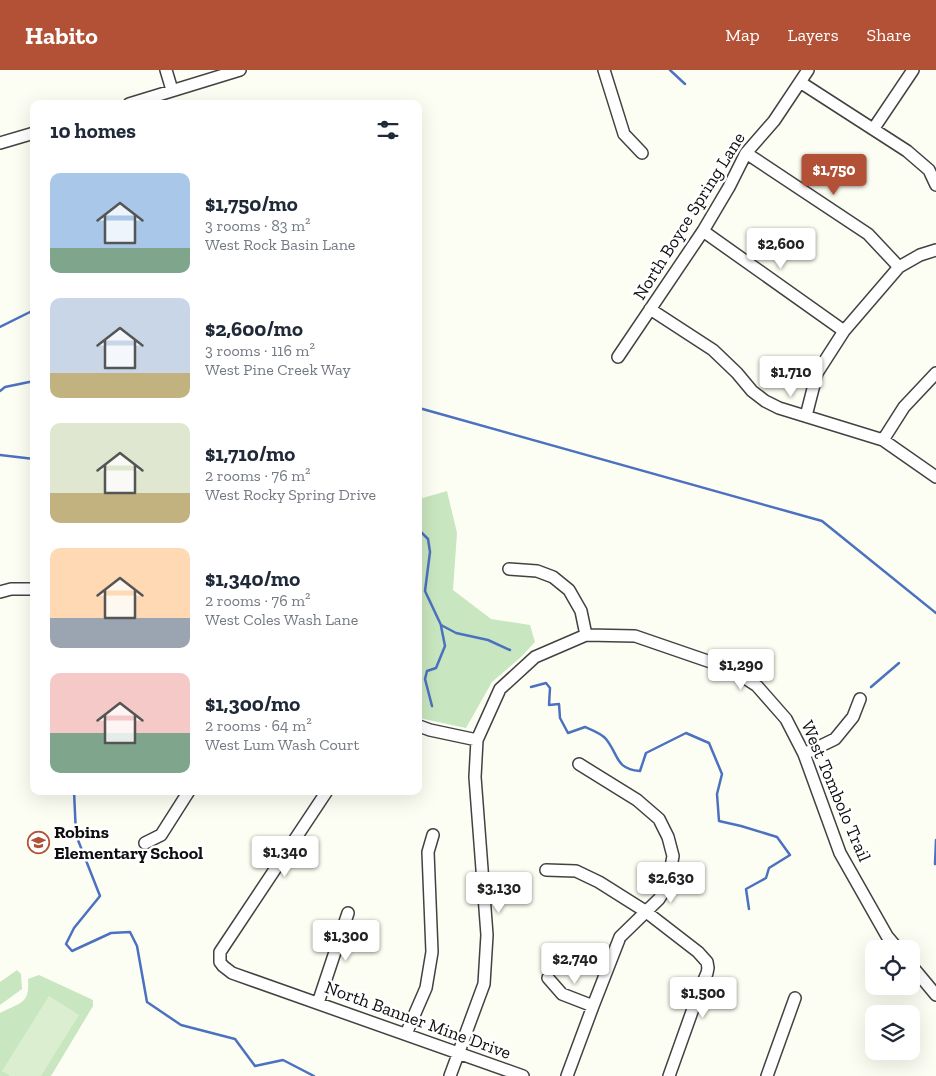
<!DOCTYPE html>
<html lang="en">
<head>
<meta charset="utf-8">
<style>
  :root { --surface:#fff; --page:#f2f2f3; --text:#1f2937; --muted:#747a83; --accent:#b25135 }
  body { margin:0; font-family:"Zilla Slab",serif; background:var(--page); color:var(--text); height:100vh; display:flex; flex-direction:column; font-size:19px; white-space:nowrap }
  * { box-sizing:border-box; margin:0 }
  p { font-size:16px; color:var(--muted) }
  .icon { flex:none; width:28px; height:28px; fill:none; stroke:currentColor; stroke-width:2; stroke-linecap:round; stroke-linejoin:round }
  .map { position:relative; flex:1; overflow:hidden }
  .sheet { position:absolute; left:30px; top:30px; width:392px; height:695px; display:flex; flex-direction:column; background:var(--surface); border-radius:10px; box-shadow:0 5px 20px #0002 }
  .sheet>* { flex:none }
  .fabs { position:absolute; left:865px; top:870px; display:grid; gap:10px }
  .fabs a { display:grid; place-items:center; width:55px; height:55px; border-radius:10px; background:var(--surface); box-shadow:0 5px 20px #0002; font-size:25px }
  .price { position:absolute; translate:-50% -42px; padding:0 11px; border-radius:5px; background:#fff; color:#222; font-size:16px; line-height:32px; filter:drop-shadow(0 1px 2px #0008) }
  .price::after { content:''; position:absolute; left:50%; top:30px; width:15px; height:11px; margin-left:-8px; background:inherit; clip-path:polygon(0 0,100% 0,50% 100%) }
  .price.selected { background:var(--accent); color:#fff }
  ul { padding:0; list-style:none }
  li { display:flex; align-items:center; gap:15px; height:125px; padding:0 20px }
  li span { display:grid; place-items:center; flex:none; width:140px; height:100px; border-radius:10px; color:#555 }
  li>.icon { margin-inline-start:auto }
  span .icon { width:60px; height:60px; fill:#fffc; stroke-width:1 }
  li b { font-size:21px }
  h2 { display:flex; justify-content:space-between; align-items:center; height:60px; padding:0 20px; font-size:21px }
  header { display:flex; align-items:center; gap:30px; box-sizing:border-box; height:70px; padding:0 25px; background:var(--accent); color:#fff }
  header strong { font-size:24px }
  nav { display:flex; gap:28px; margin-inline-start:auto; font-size:18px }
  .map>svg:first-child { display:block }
</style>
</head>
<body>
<header>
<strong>Habito</strong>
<nav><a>Map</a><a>Layers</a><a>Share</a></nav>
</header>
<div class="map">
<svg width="936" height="1006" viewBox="0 0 936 1006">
  <rect width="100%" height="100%" fill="#fdfef3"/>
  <!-- green -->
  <path fill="#c8e6bf" d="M447,421L457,463L453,520L491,549L530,555L535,572L521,587L492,612L466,658L419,648V429Z
    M17,900L21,904L22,919L0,935V912Z
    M39,905L93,930V936L51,1006H0V943C20,932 30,935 28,909Z"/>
  <!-- pitch -->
  <path fill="#dbeed0" d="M49,926L79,945L41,1006H10L2,1001Z"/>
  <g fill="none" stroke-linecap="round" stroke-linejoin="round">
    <!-- stream -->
    <path stroke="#4b71c0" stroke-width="2.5" d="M670,0L685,14
      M0,257L34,240
      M0,321L5,317L34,311
      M419,338L822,451L936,543
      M0,385L34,389
      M419,460L428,469L430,482L425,521L441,555L456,563L488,570L510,580
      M531,617L546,613L550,618L549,635L559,634L560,648L568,663L585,657C592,660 602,664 606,669C619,685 615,699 640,701L646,683L686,663L709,673L722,704L717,724L719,751L741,756L777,767L790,785L769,798L766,808L746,819L749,839
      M871,617L899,593
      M432,636L425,609L427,601L436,598L445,576L441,556
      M34,647L32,652L34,658
      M74,721L76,765L100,826L74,858L66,874L72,881L111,863L130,862L137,876L147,932L181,955L235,969L255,996L283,990L314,1006
      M936,770L935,794H936"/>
    <defs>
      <path id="minor" d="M166,0L172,20
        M604,0L624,64L642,83
        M800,12L907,81L929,100L936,115
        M129,34L240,0
        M874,58L913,0
        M0,73L34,63
        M746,83L868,164L899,197
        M703,161L844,261
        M650,239L713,280L737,303L752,321L765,331L779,338L883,370L936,407
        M618,287L703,161L729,117L746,83L774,51L808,0
        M806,346L817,303L844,261L899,197L920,185L936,180
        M883,370L904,337L936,303
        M509,499L537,501L553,507L569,520L581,541L586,565
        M0,522L11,519H34
        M419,656L430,660L477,670
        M804,684L835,669L853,647L860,629
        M145,773L161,765L189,721
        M546,800L576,801L599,812L645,841L698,882L707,892L708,898L707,903L699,922L669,1006
        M220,892L223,896L232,903L523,1006
        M220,892V882L224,876L327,721
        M911,895L936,925
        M548,908L562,924L593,936
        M318,933L348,843
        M406,964L426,918L432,882L428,782L433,765
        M450,1006L484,914L487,865L475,707L477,670L500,619L535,587L586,565L635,566L731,599L757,616L786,649L804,684L840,783L887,866L898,879
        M567,1006L593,936L620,867L659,829L668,814L673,786L668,767L659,749L637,730L579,694
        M767,1006L795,928"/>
    </defs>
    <!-- minor casing -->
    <use href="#minor" stroke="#424242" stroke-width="14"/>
    <!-- minor -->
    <use href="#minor" stroke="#fff" stroke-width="11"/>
  </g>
  <!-- icons -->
  <defs>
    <symbol id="school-ring" viewBox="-11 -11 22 22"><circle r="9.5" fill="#fff" stroke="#b25135" stroke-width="1.5"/><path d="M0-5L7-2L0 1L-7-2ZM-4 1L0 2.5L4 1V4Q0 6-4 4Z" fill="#b25135"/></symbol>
  </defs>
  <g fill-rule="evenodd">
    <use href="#school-ring" x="26" y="760" width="25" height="25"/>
  </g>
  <g text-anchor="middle" stroke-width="5" stroke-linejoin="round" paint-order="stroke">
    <!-- street labels -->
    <g font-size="18" fill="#0f0f0f" stroke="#fff">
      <text transform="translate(689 146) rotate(-58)" y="6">North Boyce Spring Lane</text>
      <text transform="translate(836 721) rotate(67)" y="6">West Tombolo Trail</text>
      <text transform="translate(418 950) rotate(20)" y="6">North Banner Mine Drive</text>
    </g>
    <!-- poi labels -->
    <g font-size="18" font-weight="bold" fill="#0f0f0f" stroke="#fff" text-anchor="start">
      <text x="54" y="768">Robins<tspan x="54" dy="21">Elementary School</tspan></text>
    </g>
  </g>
</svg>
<div class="fabs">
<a><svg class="icon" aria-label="locate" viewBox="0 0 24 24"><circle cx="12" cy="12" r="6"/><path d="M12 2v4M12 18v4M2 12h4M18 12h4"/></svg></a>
<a><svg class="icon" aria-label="layers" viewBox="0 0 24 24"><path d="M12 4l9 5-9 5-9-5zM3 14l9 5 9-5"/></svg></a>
</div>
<b class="price selected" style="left:834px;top:126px">$1,750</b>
<b class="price" style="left:781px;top:200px">$2,600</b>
<b class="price" style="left:791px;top:328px">$1,710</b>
<b class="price" style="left:741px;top:621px">$1,290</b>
<b class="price" style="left:285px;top:808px">$1,340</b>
<b class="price" style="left:671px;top:834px">$2,630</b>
<b class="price" style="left:499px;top:844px">$3,130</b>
<b class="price" style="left:346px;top:892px">$1,300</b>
<b class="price" style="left:575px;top:915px">$2,740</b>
<b class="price" style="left:703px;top:949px">$1,500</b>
<section class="sheet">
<h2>10 homes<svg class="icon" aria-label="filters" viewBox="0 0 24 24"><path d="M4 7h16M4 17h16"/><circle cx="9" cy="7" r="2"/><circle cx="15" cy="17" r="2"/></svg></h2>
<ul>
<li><span style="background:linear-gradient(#a9c7e8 75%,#7fa58c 0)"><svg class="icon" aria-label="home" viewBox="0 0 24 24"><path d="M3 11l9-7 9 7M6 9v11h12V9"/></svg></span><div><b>$1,750/mo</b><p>3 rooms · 83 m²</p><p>West Rock Basin Lane</p></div></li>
<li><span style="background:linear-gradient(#c9d6e8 75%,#c2b280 0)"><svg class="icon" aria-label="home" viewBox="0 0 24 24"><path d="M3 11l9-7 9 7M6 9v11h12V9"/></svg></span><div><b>$2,600/mo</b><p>3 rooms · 116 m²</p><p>West Pine Creek Way</p></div></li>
<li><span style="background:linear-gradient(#dfe7d0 70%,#c2b280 0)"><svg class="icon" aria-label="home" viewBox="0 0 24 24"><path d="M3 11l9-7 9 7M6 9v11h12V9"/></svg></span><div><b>$1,710/mo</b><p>2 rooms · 76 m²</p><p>West Rocky Spring Drive</p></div></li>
<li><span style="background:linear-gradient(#ffd9b3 70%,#9aa5b1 0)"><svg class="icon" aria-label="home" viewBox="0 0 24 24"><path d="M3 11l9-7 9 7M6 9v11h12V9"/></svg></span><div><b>$1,340/mo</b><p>2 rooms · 76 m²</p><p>West Coles Wash Lane</p></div></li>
<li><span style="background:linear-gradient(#f6c9c9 60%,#7fa58c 0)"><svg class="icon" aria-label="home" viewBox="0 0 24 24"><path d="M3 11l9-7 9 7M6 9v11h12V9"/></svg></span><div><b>$1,300/mo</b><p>2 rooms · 64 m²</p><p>West Lum Wash Court</p></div></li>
</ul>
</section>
</div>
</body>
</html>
